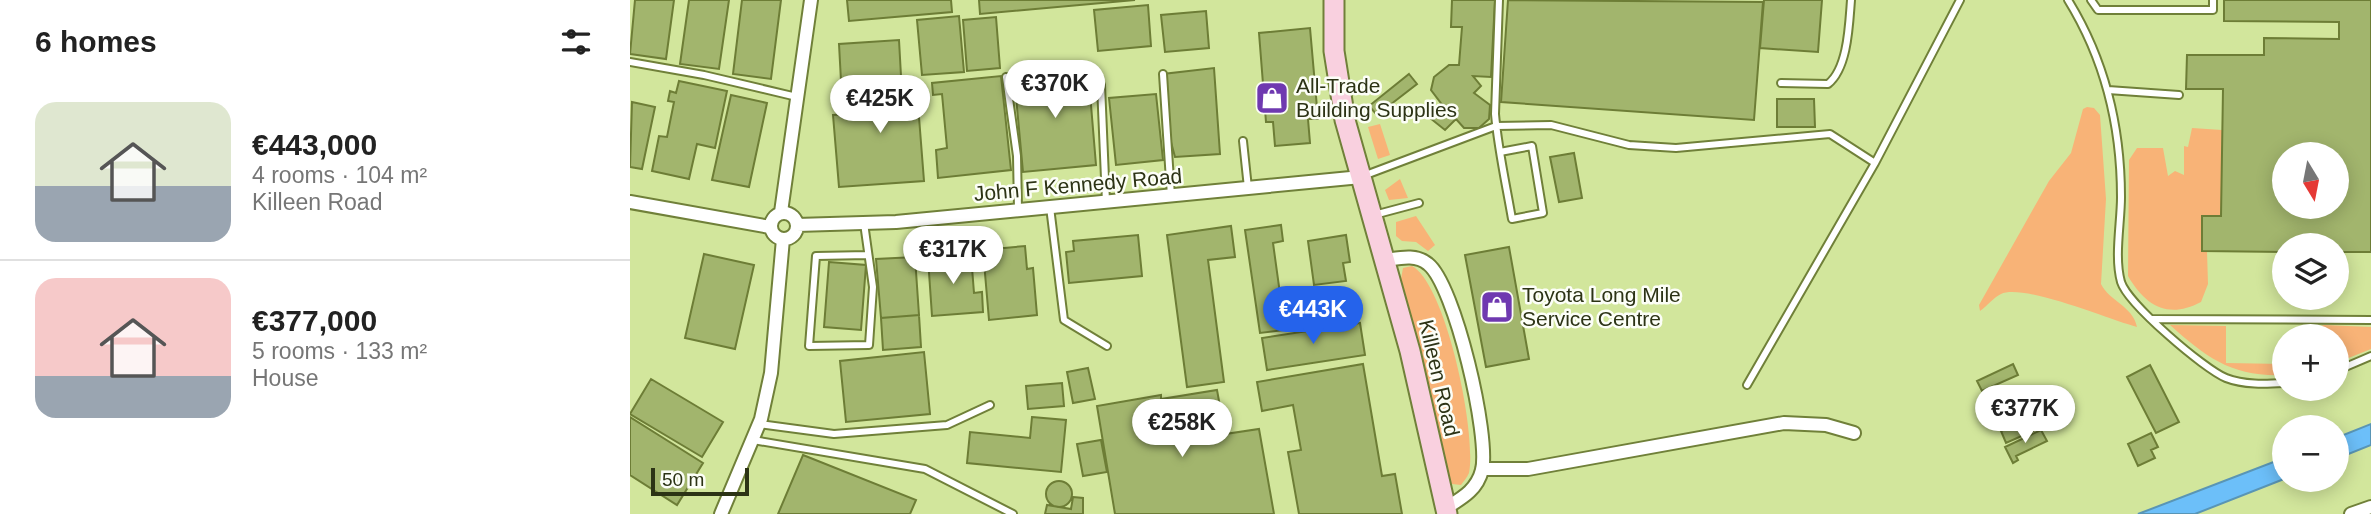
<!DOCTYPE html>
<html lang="en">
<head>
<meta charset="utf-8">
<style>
  :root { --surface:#fff; --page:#f2f2f2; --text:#222; --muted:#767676; --line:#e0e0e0; --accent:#2563eb }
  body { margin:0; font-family:Helvetica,sans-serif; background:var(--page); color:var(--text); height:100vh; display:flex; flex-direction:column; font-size:26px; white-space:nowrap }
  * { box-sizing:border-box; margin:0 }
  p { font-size:23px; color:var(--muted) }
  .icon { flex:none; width:38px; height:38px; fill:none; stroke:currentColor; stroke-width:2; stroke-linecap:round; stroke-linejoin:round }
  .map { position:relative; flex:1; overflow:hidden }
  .details { display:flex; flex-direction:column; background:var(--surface); width:630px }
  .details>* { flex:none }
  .needle { width:46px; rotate:170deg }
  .tools { position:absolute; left:1642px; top:142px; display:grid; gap:14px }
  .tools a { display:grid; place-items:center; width:77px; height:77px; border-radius:50%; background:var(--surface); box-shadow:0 4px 18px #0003; font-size:35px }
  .scale { position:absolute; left:21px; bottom:18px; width:98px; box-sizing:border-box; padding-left:7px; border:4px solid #2c3315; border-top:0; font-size:19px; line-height:24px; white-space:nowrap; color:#2c3315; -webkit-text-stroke:5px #fcfef7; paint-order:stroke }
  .price { position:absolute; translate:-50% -60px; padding:0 16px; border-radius:24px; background:#fff; color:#222; font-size:23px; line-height:46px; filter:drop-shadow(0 2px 4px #0008) }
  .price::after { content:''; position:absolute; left:50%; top:42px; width:21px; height:16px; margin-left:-10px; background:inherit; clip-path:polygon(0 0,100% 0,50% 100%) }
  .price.current { background:var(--accent); color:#fff }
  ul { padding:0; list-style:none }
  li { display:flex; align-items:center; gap:21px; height:175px; padding:0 35px }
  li+li { border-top:2px solid var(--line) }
  li span { display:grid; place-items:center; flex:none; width:196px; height:140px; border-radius:21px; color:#555 }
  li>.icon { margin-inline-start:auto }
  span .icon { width:84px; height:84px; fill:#fffc; stroke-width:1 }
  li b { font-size:30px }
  h2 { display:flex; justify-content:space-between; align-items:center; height:84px; padding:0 35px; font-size:30px }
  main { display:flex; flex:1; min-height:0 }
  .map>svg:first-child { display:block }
</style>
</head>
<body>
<main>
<section class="details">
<h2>6 homes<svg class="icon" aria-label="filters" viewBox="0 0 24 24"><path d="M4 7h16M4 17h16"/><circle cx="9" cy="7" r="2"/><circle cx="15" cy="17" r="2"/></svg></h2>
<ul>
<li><span style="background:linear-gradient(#dfe7d0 60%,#9aa5b1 0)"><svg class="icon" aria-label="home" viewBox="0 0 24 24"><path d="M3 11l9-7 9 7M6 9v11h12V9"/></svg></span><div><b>€443,000</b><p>4 rooms · 104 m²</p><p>Killeen Road</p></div></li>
<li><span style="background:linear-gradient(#f6c9c9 70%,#9aa5b1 0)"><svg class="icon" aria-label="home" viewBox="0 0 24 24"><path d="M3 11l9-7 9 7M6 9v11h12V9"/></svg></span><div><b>€377,000</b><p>5 rooms · 133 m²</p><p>House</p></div></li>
</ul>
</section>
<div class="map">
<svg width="1741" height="514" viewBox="0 0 1741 514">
  <rect width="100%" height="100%" fill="#d2e69c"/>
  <!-- green -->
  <path fill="#f8b377" d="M1457,107L1464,108L1470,115L1476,199L1471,284C1479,301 1503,306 1507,327C1480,320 1393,283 1371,294C1364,297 1357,306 1350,311L1349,305L1419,181L1441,153L1453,109Z
    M750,124L760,155L748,159L738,127Z
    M1562,128L1592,130L1591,216H1572V250L1577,251L1578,284L1571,302C1539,319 1516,307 1498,276L1499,160L1507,148H1533L1538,176L1545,171L1554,175V146L1558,147Z
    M770,179L778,198L759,200L755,190Z
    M786,216L805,245L798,251L786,242L772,241L766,236V222Z
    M782,266C816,284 847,433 839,473C837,478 833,482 831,485L822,484L818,480L771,279L773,268Z
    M1540,325L1596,326V363L1654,364V375C1602,377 1577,358 1540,325Z
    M1694,325L1741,327V349L1706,363V336H1677L1683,329Z"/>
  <!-- water -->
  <path fill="#6cbff9" stroke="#5995b5" stroke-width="2" d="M1741,424V445L1706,459V438Z
    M1654,458V479L1565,514H1508Z"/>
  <!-- building -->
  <path fill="#a2b56d" stroke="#6d7d36" stroke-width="2" fill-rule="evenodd" d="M5,0H44L36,59L0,54Z
    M59,0H99L89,69L50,64Z
    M112,0H151L141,79L103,74Z
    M217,0H321L322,12L219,21Z
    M349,0H505L350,14Z
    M822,0H865L861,77L843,76L851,86L844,93L860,105L859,119L849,128H834L826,119L815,130L800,118L813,106L801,90L804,77L819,65H829L832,27H821Z
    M878,0L1133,2L1124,120L871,102Z
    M1134,0H1192L1188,52L1130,48Z
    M1594,0H1741V252H1706V245H1654V252L1572,251V216H1591L1593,89H1556L1557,55H1634V38L1709,39V22L1594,21ZM1654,154H1706V206H1654Z
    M518,5L521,46L468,51L464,10Z
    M576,11L579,48L535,52L531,15Z
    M329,16L334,72L292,75L287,20Z
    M366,17L370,68L337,71L333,20Z
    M680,28L688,119H678L680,143L645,146L643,122H636L629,33Z
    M269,40L271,76L211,81L209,44Z
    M584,68L590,154L545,157L538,131L533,74Z
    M458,69L466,165L393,172L384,75Z
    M779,74L787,84L747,115L739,106Z
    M371,76L381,170L308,178L306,150L317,148L312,94L303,95L302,83Z
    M286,79L294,181L209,187L203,115L221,114L219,85Z
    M49,81L97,91L85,148L67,144L59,179L22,171L29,136L37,137L44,102L38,101L40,91L46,93Z
    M526,94L533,160L486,165L479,98Z
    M101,95L137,103L119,187L82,180Z
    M1147,99H1184L1185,127H1147Z
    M2,102L25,107L12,169L0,167Z
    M944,153L952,198L929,202L920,157Z
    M651,225L653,241L643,243L655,330L630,333L615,230Z
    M601,226L605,257L578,260L594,382L557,387L537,235Z
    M508,235L512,276L439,283L436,252L444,251L443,241Z
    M716,235L720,262L713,263L716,281L684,285L678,241Z
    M395,246L397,269L403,268L407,315L359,320L353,250Z
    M879,247L899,359L856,367L835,255Z
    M74,254L124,265L105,349L55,338Z
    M341,255L344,293L352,292L353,312L302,316L298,258Z
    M285,257L289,315L251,318L246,259Z
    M199,262L236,265L231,330L194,327Z
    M289,315L291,347L253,350L251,318Z
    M730,323L735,355L637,370L632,338Z
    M294,352L300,414L216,422L210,361Z
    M733,364L752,476L765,474L772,514H669L658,452L671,450L663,405L632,411L627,382Z
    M1383,364L1388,375L1352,391L1347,381Z
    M1520,365L1549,422L1526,433L1497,377Z
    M458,368L465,399L443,403L437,372Z
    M21,379L93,422L72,457L0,414Z
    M432,383L434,406L398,409L396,386Z
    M1387,389L1398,410L1375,421L1364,400Z
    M587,390L595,434L629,429L644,514H485L467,406L531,395V399Z
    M0,417L73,463L47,505L0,475Z
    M402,417L436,420L431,472L337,463L340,432L400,438Z
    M1398,419L1403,431L1376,443L1371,431Z
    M1411,430L1417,441L1386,456L1388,460L1383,463L1375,447Z
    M1521,433L1528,447L1521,450L1525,458L1508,466L1498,444Z
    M471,440L477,472L453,476L447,444Z
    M173,455L286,500L280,514H148Z
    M416 494a13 13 0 1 1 26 0a13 13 0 1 1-26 0Z
    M443,497L453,498V514H415L417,505L441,509Z"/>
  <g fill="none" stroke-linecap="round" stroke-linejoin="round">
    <defs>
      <path id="lane" d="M869,0L865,114C868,149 876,184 882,219L913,213L902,146L870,152
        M1438,0C1475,60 1491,127 1491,197C1491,223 1484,257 1491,282C1498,304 1574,369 1596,378C1614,385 1635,384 1654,383
        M1461,0L1468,10H1583V0
        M0,62L74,75L167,97
        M533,74L541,196
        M376,77L387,156L388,209
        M1151,83L1198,84C1218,68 1219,25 1221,0
        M471,85L476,202
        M1478,90L1549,95
        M613,141L618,188
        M733,176L866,126L921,125L999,145L1046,148L1200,134L1245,163L1330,0
        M420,207L434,320L477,346
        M744,215L789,203
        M234,223L243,287L239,345L179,346L186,256L238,255
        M1522,319L1741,320
        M1706,371L1741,356
        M1117,385L1245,163
        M129,424L204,434L317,425L360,405
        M123,440L295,469L383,514"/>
      <path id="street" d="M0,202L140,227
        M151,212L181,0
        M141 226a13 13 0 1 1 26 0a13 13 0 1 1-26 0Z
        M167,225L266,222L731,177
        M756,260C770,258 786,254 798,264C825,285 860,437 852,470C847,490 832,498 816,508
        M852,469H898L1154,423L1196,425L1224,433
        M91,514L131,419L141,373L153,239
        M1721,514L1741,507"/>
      <path id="secondary" d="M704,0V51L715,120L780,351L817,514"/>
    </defs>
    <!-- lane casing -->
    <use href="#lane" stroke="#708039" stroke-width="10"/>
    <!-- street casing -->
    <use href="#street" stroke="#708039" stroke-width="16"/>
    <!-- secondary casing -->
    <use href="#secondary" stroke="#708039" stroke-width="23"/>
    <!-- lane -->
    <use href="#lane" stroke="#fff" stroke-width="6"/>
    <!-- street -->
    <use href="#street" stroke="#fff" stroke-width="12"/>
    <!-- secondary -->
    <use href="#secondary" stroke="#f9d0df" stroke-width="19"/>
  </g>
  <!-- icons -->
  <defs>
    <symbol id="shop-square" viewBox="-11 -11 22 22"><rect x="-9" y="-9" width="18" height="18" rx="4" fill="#6f39b0" stroke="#fcfef7"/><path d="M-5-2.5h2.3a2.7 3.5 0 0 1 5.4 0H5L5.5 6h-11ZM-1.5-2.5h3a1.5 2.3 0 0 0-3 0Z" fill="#fff"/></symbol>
  </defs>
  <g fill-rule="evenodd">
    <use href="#shop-square" x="623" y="79" width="38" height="38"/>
    <use href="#shop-square" x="848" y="288" width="38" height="38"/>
  </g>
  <g text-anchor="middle" stroke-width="5" stroke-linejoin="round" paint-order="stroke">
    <!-- poi labels -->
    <g font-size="21" fill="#2c3315" stroke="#fcfef7" text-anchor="start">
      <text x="666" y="93">All-Trade<tspan x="666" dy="24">Building Supplies</tspan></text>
      <text x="892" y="302">Toyota Long Mile<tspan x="892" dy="24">Service Centre</tspan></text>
    </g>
    <!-- street labels -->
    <g font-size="21" fill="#2c3315" stroke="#fcfef7">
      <text transform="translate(448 185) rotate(-5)" y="7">John F Kennedy Road</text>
      <text transform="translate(809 378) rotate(77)" y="7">Killeen Road</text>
    </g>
  </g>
</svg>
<div class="tools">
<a><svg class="needle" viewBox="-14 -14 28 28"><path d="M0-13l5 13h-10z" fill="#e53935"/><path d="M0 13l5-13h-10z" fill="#767676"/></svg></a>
<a><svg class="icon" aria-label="layers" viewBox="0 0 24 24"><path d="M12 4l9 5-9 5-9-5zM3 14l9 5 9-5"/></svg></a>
<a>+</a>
<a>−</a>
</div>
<div class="scale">50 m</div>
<b class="price" style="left:425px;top:120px">€370K</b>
<b class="price" style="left:250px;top:135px">€425K</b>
<b class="price" style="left:323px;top:286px">€317K</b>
<b class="price current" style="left:683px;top:346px">€443K</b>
<b class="price" style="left:1395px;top:445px">€377K</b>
<b class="price" style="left:552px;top:459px">€258K</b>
</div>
</main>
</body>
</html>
